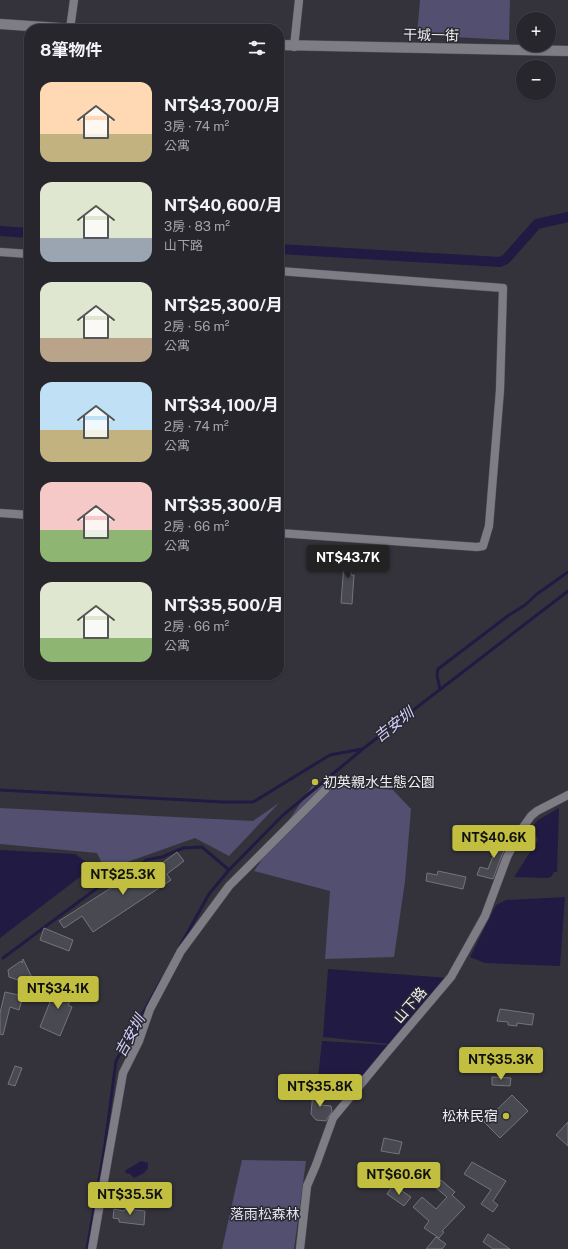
<!DOCTYPE html>
<html lang="zh-TW">
<head>
<meta charset="utf-8">
<style>
  :root { --surface:#27262c; --page:#2f2e34; --text:#f1f3f6; --muted:#a4a5a9; --line:#434348; --accent:#c1be40 }
  body { margin:0; font-family:"Public Sans","Noto Sans TC",sans-serif; background:var(--page); color:var(--text); height:100vh; display:flex; flex-direction:column; font-size:15px; white-space:nowrap }
  * { box-sizing:border-box; margin:0 }
  p { font-size:13px; color:var(--muted) }
  .icon { flex:none; width:22px; height:22px; fill:none; stroke:currentColor; stroke-width:2; stroke-linecap:round; stroke-linejoin:round }
  .map { position:relative; flex:1; overflow:hidden }
  .drawer { position:absolute; left:24px; top:24px; width:260px; height:656px; display:flex; flex-direction:column; background:var(--surface); border-radius:16px; box-shadow:0 1px 3px #0004,0 0 0 1px var(--line) }
  .drawer>* { flex:none }
  .tools { position:absolute; left:516px; top:12px; display:grid; gap:8px }
  .tools a { display:grid; place-items:center; width:40px; height:40px; border-radius:50%; background:var(--surface); box-shadow:0 1px 3px #0004,0 0 0 1px var(--line); font-size:20px }
  .price { position:absolute; translate:-50% -34px; padding:0 9px; border-radius:4px; background:var(--accent); color:#111; font-size:13px; line-height:26px; filter:drop-shadow(0 1px 2px #0008) }
  .price::after { content:''; position:absolute; left:50%; top:24px; width:12px; height:9px; margin-left:-6px; background:inherit; clip-path:polygon(0 0,100% 0,50% 100%) }
  .price.on { background:#222; color:#fff }
  ul { padding:0; list-style:none }
  li { display:flex; align-items:center; gap:12px; height:100px; padding:0 16px }
  li span { display:grid; place-items:center; flex:none; width:112px; height:80px; border-radius:12px; color:#555 }
  li>.icon { margin-inline-start:auto }
  span .icon { width:48px; height:48px; fill:#fffc; stroke-width:1 }
  li b { font-size:17px }
  h2 { display:flex; justify-content:space-between; align-items:center; height:48px; padding:0 16px; font-size:17px }
  .map>svg:first-child { display:block }
</style>
</head>
<body>
<div class="map">
<svg width="568" height="1249" viewBox="0 0 568 1249">
  <rect width="100%" height="100%" fill="#34333b"/>
  <!-- green -->
  <path fill="#524f70" d="M420,0H510L509,40L417,35Z
    M315,782L393,790L411,809L405,881L394,957L325,959L330,891L254,871Z
    M279,803L229,856L195,838L105,870L97,853L0,844V808L253,821Z
    M242,1160L306,1161L294,1249H222Z"/>
  <!-- water -->
  <path fill="#211a43" d="M559,808L557,872H554L551,877L548,878L514,877L538,840L536,835L530,829L538,820Z
    M0,850L75,854L93,867L0,938Z
    M565,897L560,966L485,963L470,957L496,905L506,900Z
    M328,969L449,978L390,1044L323,1037Z
    M322,1041L388,1045L352,1091L317,1088Z
    M141,1161L148,1163V1168L144,1173L134,1178L130,1174L125,1173L126,1170Z"/>
  <g fill="none" stroke-linecap="round" stroke-linejoin="round">
    <!-- stream -->
    <path stroke="#211a43" stroke-width="3" d="M440,690L437,675L438,669L509,615L525,605L537,594L568,572
      M0,790L223,802H253L330,755L362,749
      M179,948L209,894L229,870L282,816L364,748L568,591
      M3,958L100,886L136,869L146,860L162,857L183,848L202,847L229,870
      M87,1249L105,1145L116,1061L161,981"/>
    <!-- canal -->
    <path stroke="#211a43" stroke-width="10" d="M0,231L29,233
      M279,249L500,262L506,259L537,224L568,217"/>
  </g>
  <!-- building -->
  <path fill="#494951" stroke="#75747d" d="M345,551L353,553V555H355L351,575H354L352,604L341,603Z
    M500,837L509,841L502,855L493,879L477,875L480,867L488,869L493,856L491,855L497,840H498Z
    M177,852L184,861L167,874L171,880L93,932L82,916L64,928L59,921L125,879L129,886L157,867Z
    M438,871L466,877L463,889L426,881L427,873L437,875Z
    M44,928L73,940L69,951L40,940Z
    M23,959L36,986L9,977L8,970L21,961L22,963Z
    M58,982L76,992L68,1005L72,1007L60,1036L40,1027Z
    M5,992L23,996L19,1010L10,1007L3,1035L0,1034V1013Z
    M500,1009L534,1014L532,1025L517,1023V1026L508,1025V1022L497,1021Z
    M15,1066L22,1068L15,1086L8,1084Z
    M492,1077L511,1078L510,1086L492,1085Z
    M313,1092H322L321,1105L331,1106L332,1111L326,1121L316,1120L311,1114Z
    M512,1095L528,1111L500,1138L484,1122Z
    M568,1122V1146L556,1135Z
    M384,1138L402,1142L399,1154L381,1151Z
    M472,1162L506,1181L493,1201L498,1205L493,1212L481,1204L491,1190L464,1174Z
    M441,1180L455,1192L452,1195L465,1207L442,1231L444,1232L439,1238L424,1228L429,1221L413,1207L422,1197L436,1209L447,1197L435,1187Z
    M393,1185L411,1197L404,1206L387,1194Z
    M114,1209L124,1211L125,1209L145,1211L144,1225L119,1222V1219L113,1218Z
    M488,1234L510,1249H493L483,1242Z
    M436,1237L446,1244L442,1249H426Z"/>
  <g fill="none" stroke-linecap="round" stroke-linejoin="round">
    <defs>
      <path id="street" d="M70,29L74,0
        M294,47L299,0
        M0,252L29,254
        M279,271L503,288L500,390L489,526L483,546L477,547L279,533
        M0,513L29,515
        M92,1249L123,1073L139,1041L150,1009L181,951L229,886L325,790
        M300,1249L307,1186L316,1165L333,1118L385,1055L451,977L485,916L507,857L521,830L531,816L537,811L568,795"/>
      <path id="secondary" d="M0,24L74,29
        M279,45L568,51"/>
    </defs>
    <!-- street casing -->
    <use href="#street" stroke="#525259" stroke-width="9"/>
    <!-- secondary casing -->
    <use href="#secondary" stroke="#525259" stroke-width="11"/>
    <!-- street -->
    <use href="#street" stroke="#7e7d86" stroke-width="8"/>
    <!-- secondary -->
    <use href="#secondary" stroke="#7e7d86" stroke-width="10"/>
  </g>
  <!-- markers -->
  <g fill="#c1be40" stroke="#2a2930" stroke-width="1.5">
    <circle cx="315" cy="782" r="4"/>
    <circle cx="506" cy="1116" r="4"/>
  </g>
  <g text-anchor="middle" stroke-width="3" stroke-linejoin="round" paint-order="stroke">
    <!-- street labels -->
    <g font-size="14" fill="#f0f0f5" stroke="#2a2930">
      <text transform="translate(431 35) rotate(1)" y="5">干城一街</text>
      <text transform="translate(410 1005) rotate(-49)" y="5">山下路</text>
    </g>
    <!-- poi labels -->
    <g font-size="14" fill="#f0f0f5" stroke="#2a2930" text-anchor="start">
      <text x="323" y="787">初英親水生態公園</text>
      <text x="498" y="1121" text-anchor="end">松林民宿</text>
    </g>
    <!-- park labels -->
    <g font-size="14" fill="#e3e2f2" stroke="#2a2930">
      <text x="265" y="1219">落雨松森林</text>
    </g>
    <!-- water labels -->
    <g font-size="15" font-style="italic" fill="#d1cefc" stroke="#2a2930">
      <text transform="translate(394 725) rotate(-38)" y="5">吉安圳</text>
      <text transform="translate(130 1036) rotate(-61)" y="5">吉安圳</text>
    </g>
  </g>
</svg>
<div class="tools">
<a>+</a>
<a>−</a>
</div>
<b class="price on" style="left:348px;top:579px">NT$43.7K</b>
<b class="price" style="left:494px;top:859px">NT$40.6K</b>
<b class="price" style="left:123px;top:896px">NT$25.3K</b>
<b class="price" style="left:58px;top:1010px">NT$34.1K</b>
<b class="price" style="left:501px;top:1081px">NT$35.3K</b>
<b class="price" style="left:320px;top:1108px">NT$35.8K</b>
<b class="price" style="left:399px;top:1196px">NT$60.6K</b>
<b class="price" style="left:130px;top:1216px">NT$35.5K</b>
<section class="drawer">
<h2>8筆物件<svg class="icon" aria-label="filters" viewBox="0 0 24 24"><path d="M4 7h16M4 17h16"/><circle cx="9" cy="7" r="2"/><circle cx="15" cy="17" r="2"/></svg></h2>
<ul>
<li><span style="background:linear-gradient(#ffd9b3 65%,#c2b280 0)"><svg class="icon" aria-label="home" viewBox="0 0 24 24"><path d="M3 11l9-7 9 7M6 9v11h12V9"/></svg></span><div><b>NT$43,700/月</b><p>3房 · 74 m²</p><p>公寓</p></div></li>
<li><span style="background:linear-gradient(#dfe7d0 70%,#9aa5b1 0)"><svg class="icon" aria-label="home" viewBox="0 0 24 24"><path d="M3 11l9-7 9 7M6 9v11h12V9"/></svg></span><div><b>NT$40,600/月</b><p>3房 · 83 m²</p><p>山下路</p></div></li>
<li><span style="background:linear-gradient(#dfe7d0 70%,#b9a48a 0)"><svg class="icon" aria-label="home" viewBox="0 0 24 24"><path d="M3 11l9-7 9 7M6 9v11h12V9"/></svg></span><div><b>NT$25,300/月</b><p>2房 · 56 m²</p><p>公寓</p></div></li>
<li><span style="background:linear-gradient(#bfe0f5 60%,#c2b280 0)"><svg class="icon" aria-label="home" viewBox="0 0 24 24"><path d="M3 11l9-7 9 7M6 9v11h12V9"/></svg></span><div><b>NT$34,100/月</b><p>2房 · 74 m²</p><p>公寓</p></div></li>
<li><span style="background:linear-gradient(#f6c9c9 60%,#8fb573 0)"><svg class="icon" aria-label="home" viewBox="0 0 24 24"><path d="M3 11l9-7 9 7M6 9v11h12V9"/></svg></span><div><b>NT$35,300/月</b><p>2房 · 66 m²</p><p>公寓</p></div></li>
<li><span style="background:linear-gradient(#dfe7d0 70%,#8fb573 0)"><svg class="icon" aria-label="home" viewBox="0 0 24 24"><path d="M3 11l9-7 9 7M6 9v11h12V9"/></svg></span><div><b>NT$35,500/月</b><p>2房 · 66 m²</p><p>公寓</p></div></li>
</ul>
</section>
</div>
</body>
</html>
